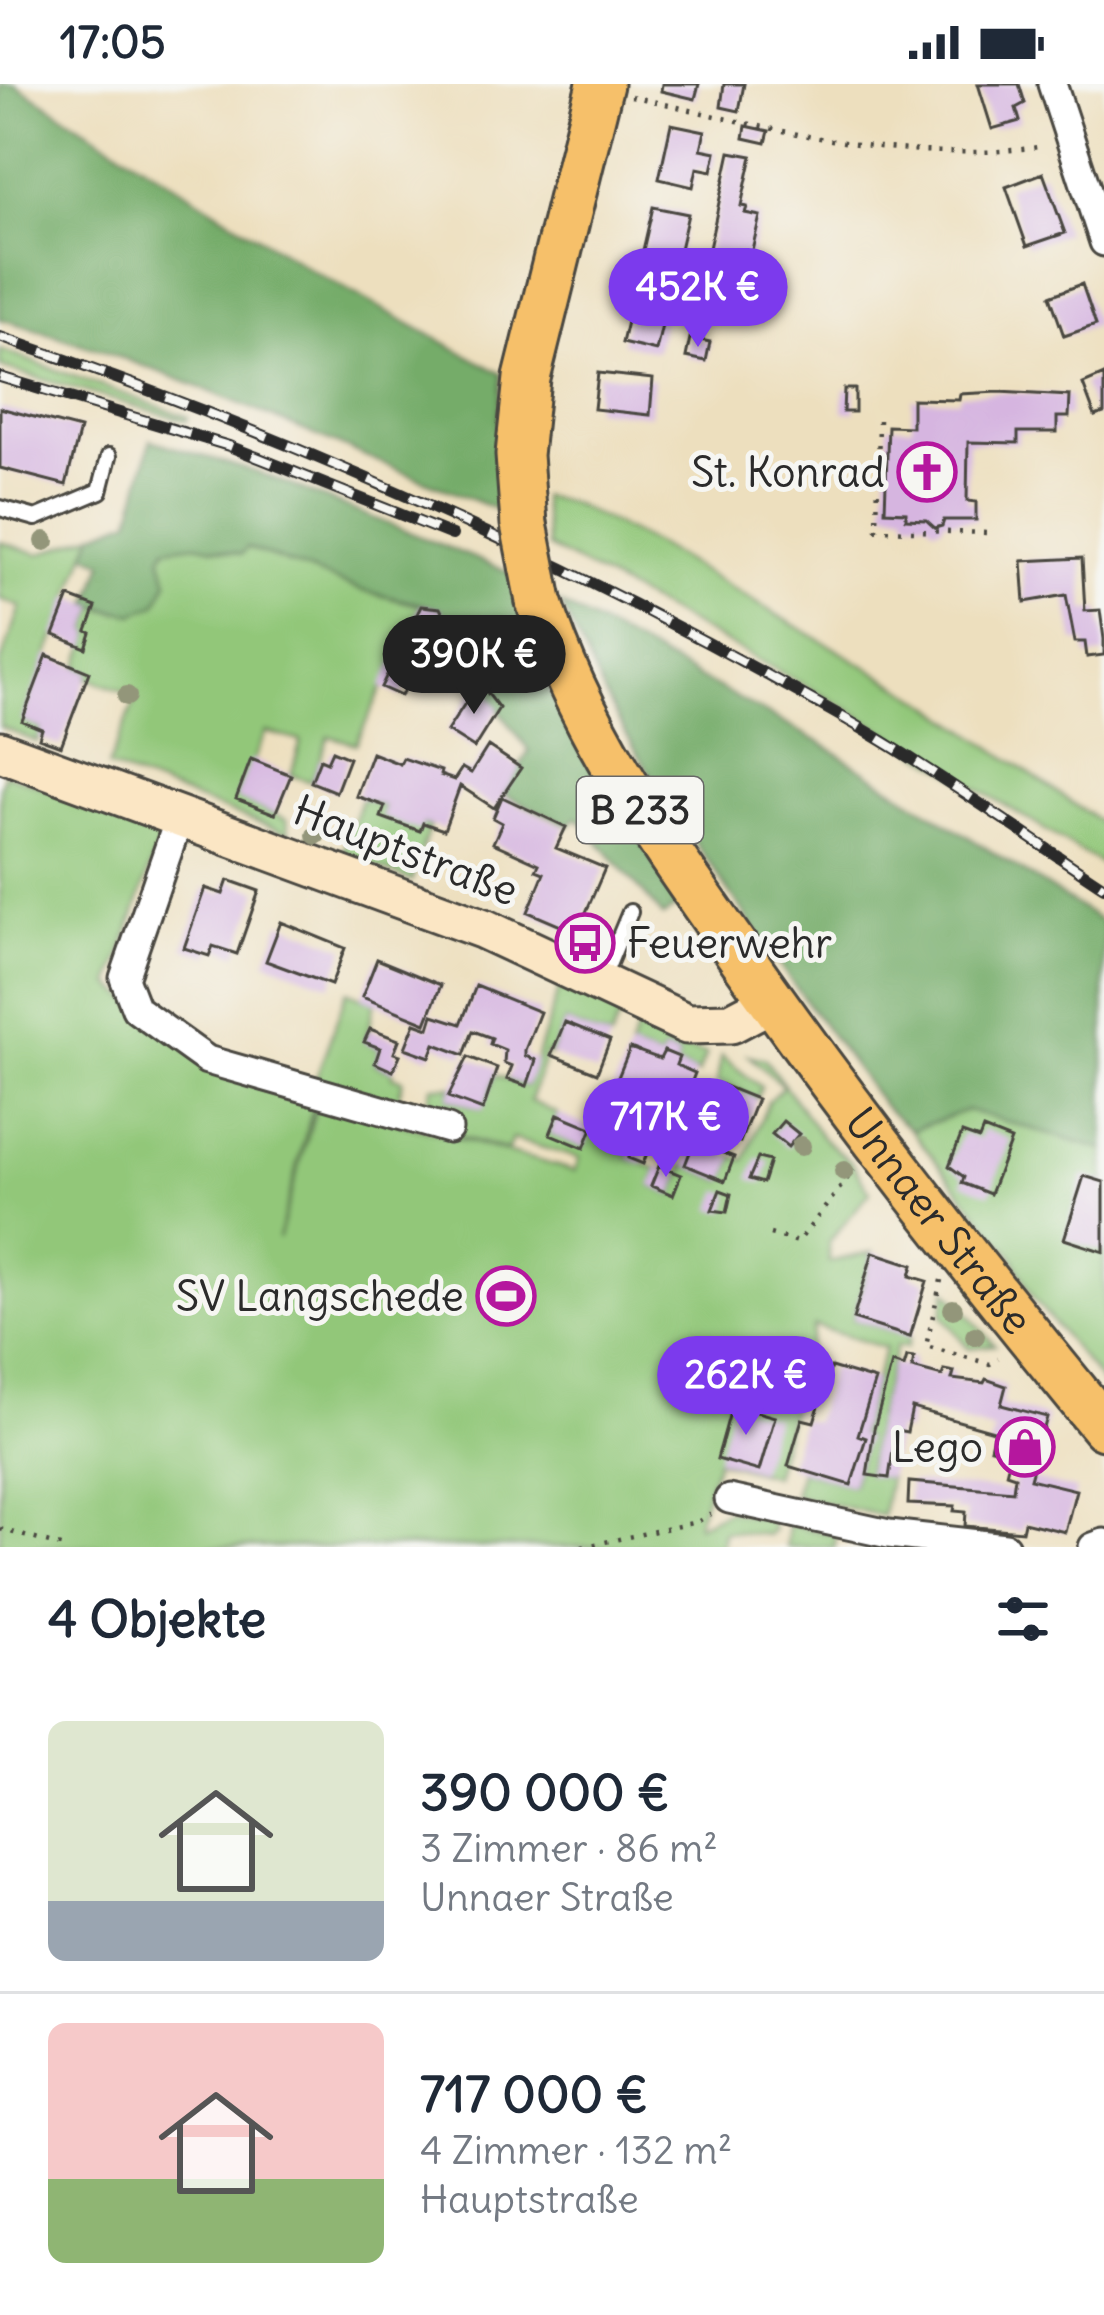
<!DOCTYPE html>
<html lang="de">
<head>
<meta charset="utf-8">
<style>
  :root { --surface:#fff; --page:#f2f2f3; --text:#1f2937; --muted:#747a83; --line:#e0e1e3; --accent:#7c3aed }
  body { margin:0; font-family:Delius,sans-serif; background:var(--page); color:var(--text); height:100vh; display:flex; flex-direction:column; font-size:45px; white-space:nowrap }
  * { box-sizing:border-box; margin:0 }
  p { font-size:39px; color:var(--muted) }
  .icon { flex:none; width:66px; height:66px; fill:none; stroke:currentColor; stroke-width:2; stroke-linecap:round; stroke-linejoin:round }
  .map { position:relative; height:1463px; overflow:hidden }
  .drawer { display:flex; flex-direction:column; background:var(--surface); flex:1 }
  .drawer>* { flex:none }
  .price { position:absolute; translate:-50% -102px; padding:0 27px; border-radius:42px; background:var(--accent); color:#fff; font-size:39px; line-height:78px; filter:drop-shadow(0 3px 6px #0008) }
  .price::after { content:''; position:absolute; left:50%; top:72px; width:36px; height:27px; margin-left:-18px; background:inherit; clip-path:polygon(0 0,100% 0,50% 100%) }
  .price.active { background:#222; color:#fff }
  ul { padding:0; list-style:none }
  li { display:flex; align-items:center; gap:36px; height:300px; padding:0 48px }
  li+li { border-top:3px solid var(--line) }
  li span { display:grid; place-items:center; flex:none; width:336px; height:240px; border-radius:18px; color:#555 }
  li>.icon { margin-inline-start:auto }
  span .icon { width:144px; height:144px; fill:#fffc; stroke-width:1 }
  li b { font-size:51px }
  h2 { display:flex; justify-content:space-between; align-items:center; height:144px; padding:0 48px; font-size:51px }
  .status { display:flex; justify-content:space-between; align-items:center; height:84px; padding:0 60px; background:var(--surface); direction:ltr }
  .status svg { height:33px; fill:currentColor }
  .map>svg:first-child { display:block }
</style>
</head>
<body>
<div class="status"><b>17:05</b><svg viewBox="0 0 49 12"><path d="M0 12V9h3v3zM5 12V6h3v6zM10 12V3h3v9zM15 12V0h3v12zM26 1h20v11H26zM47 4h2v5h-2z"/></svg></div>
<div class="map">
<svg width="1104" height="1463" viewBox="0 0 1104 1463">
  <rect width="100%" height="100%" fill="#f6f6f2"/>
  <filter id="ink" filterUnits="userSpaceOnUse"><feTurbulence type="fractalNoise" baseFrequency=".00833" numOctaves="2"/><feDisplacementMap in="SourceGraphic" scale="24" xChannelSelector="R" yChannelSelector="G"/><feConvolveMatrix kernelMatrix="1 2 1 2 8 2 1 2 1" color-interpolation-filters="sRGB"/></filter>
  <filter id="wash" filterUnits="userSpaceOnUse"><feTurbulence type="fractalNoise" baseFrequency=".004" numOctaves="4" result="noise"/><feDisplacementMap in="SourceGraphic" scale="48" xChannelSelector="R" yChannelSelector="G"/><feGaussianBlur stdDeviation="2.7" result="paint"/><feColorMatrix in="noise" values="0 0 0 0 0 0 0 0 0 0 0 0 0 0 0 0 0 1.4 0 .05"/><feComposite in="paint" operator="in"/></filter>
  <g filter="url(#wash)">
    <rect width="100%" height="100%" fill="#eddfbe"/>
    <!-- green -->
    <path fill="#92c779" stroke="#5e7952" stroke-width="3" d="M0,266L188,333L187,337L0,283Z
      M541,412L571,419L660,463L922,615L1104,741V782L845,623L548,463Z
      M94,450L23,636L42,645L37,658L0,643V581L21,523L0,515V458L40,470Z
      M176,460H197L242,470L246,463L363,507L421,522L356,660L329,652L311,698L291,691L301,657L266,648L237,714L287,736L289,750L108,683L137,612L87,594L89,588L78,583L91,549L87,547L96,523L119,529L168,497L161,473L166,464Z
      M5,689L162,747L111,901L207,976L317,1008L278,1155L318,1016L575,1087L579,1074L512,1055L508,1066L446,1049L425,1031L432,1002H452L449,1014L482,1025L495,991L527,1002L561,899L621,930L610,956L565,938L551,971L546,969L530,1017L558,1030L551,1050L584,1063L604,1007L612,1009L607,1023L643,1037L628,1074L658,1085L652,1102L673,1111L685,1081L724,1097L734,1073L745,1076L768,1017L783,1003L749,971L765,975L822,1053L852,1079L870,1108L829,1158V1178L873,1168L853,1235L910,1253L907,1263L896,1262L874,1345L867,1390L889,1394L882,1432L794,1411L800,1386L852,1401L865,1354L858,1351L885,1264L814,1242L773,1392L717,1376L697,1438V1441L728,1426L769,1436L773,1445L768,1451L723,1447L721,1463H0V703Z
      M362,714L385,722L382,733L430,741L412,797L342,770Z
      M347,907L375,918L365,958L380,964L375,980L393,987V992L403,996L397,1018L314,1000Z
      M638,941L679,964L706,970L698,990L676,981L679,972L664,967L660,975L630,964Z
      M721,972L761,1003L757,1015L717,999Z
      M967,1026L1104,1066V1301L1034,1215L1013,1172L911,1046Z
      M947,1206L995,1261L968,1264L942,1231Z
      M788,1440L836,1451L835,1463H786Z"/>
    <!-- forest -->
    <path fill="#75ac69" stroke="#506c4a" stroke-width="3" d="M0,0H15L311,186L502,290L495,367L501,427C333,363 174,283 0,235Z
      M151,356L265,391L512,489L531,565L563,635L681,820L663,832L577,733L569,741L503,710L529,667L479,598L440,524L363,507L247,463L242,470L196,460L166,464L161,473L168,497L156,521L133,530L89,521L104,478L86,470L94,450L131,435Z
      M561,520L821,659L1104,839V1066L967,1026L911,1046L885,1024L790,896L666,716L613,628Z"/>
    <g id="blocks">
      <!-- building -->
      <path fill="#d6b5e0" d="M662,0H699L695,15L661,7Z
        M724,0H744L739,27L721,23Z
        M978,0H1019L1025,19L1016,24L1020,37L992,45Z
        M671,40L705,47L701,65L716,68L712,87L697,84L693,103L659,95Z
        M746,42L769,47L766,59L744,54Z
        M730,68L752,72L741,122L747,123L745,129L760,132L747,187L706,178Z
        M1043,89L1065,149L1027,162L1006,103Z
        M653,123L688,130L675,187L640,179Z
        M636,199L670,207L656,267L622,259Z
        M1082,200L1096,241L1064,252L1050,212Z
        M699,211L720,213L718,223L698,220Z
        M690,254L710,258L706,277L686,273Z
        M598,289L653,295L650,331L594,325Z
        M1104,291V329L1095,332L1083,300Z
        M844,305H855V328H843Z
        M998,308L1070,312L1069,333H1057V348H1018V359L968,358L967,417L976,418V436H944L942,442L935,444L926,436L906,435V428L885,427L888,342L912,343V315L959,316L960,310Z
        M0,324L80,345L66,401L0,384Z
        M1082,474L1085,527L1100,526L1104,555V571L1087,573L1085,558H1075L1066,511L1025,518L1022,477Z
        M69,513L96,523L87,547L91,549L86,564L54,551Z
        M421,522L440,524L442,528L401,612L381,603Z
        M47,571L89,588L61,662L39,654L42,645L22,637Z
        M479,598L499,624L474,664L447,647Z
        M488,662L521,684L494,724L460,702L444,746L423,739L420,747L381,733L385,722L356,712L372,669L400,680L403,674L441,687L440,691L454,696L462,684L471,689Z
        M332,667L349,674L336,708L311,698L320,675L327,678Z
        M251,675L291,691L275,730L236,715Z
        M502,713L566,743L556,764L605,784L577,849L528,828L544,789L536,786L539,780L493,759L502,739L493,734Z
        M228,796L259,807L237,870L213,862L209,872L184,864L205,804L223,810Z
        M281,838L345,864L331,901L266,877Z
        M377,875L441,901L426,939L362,913Z
        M476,902L540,928L525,966V972L536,976L527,1002L507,995L512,982L504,979L505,966L490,960L492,954L473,947L464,971L435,960L430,973L405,964L415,939L429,944L433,931L461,940Z
        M565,938L610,956L597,989L551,971Z
        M370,945L399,956L394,969L400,971L393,987L375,979L380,964L364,958Z
        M630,964L660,975L664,967L679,973L676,981L695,989L680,1028L691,1032L683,1052L606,1023Z
        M468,973L497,984L483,1026L448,1013Z
        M717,999L757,1015L740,1058L701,1042Z
        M558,1030L592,1044L584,1064L550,1050Z
        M783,1037L799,1050L788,1063L772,1050Z
        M983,1045L1011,1056L990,1110L962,1099L964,1093L949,1082L962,1049L979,1055Z
        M635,1056L650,1061L643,1080L628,1074Z
        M694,1058L734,1073L725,1097L685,1081Z
        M758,1074L770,1077L763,1099L749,1095Z
        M659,1082L681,1091L673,1111L651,1102Z
        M1084,1092L1104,1098V1168L1064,1155Z
        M720,1106L731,1110L727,1128L712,1126Z
        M873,1168L913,1181L910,1192L927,1197L910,1253L853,1235Z
        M907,1273L914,1274L912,1284L942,1292L944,1286L954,1288L952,1295L984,1299L986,1295L1006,1302L1001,1321L1047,1333L1030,1395L1076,1406L1065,1448L1024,1438L1022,1447L965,1442L966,1428L954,1427L955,1422L908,1420L909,1398L1013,1407L1015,1392L1006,1389L1011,1369L990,1364L994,1347L912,1324L907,1348L896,1346L889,1394L867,1391L874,1345L892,1279L904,1283Z
        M831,1283L875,1296L858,1351L866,1354L851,1401L788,1382L802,1335L814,1338Z
        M732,1321L775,1333L759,1387L717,1375Z"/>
    </g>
  </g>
  <g filter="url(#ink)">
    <use href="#blocks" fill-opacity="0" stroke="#484641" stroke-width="3"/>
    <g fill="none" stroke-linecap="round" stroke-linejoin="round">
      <defs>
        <path id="service" d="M0,424L36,434L100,407L109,372
          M601,898L630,828"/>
        <path id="minor" d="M1052,0L1104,158
          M180,732L124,894L136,925L207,976L448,1045
          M729,1415L889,1450L1005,1463
          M1093,1463L1104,1459"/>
        <path id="secondary" d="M0,667L484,845L687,940L731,939L771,918"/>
        <g id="primary">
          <path d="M524,440L519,371L527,294L600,0"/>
          <path id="s1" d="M539,517C579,644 655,750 731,858C848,1026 974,1185 1104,1343"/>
        </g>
      </defs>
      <!-- service casing -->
      <use href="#service" stroke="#484641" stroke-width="20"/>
      <!-- minor casing -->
      <use href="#minor" stroke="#484641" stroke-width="33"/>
      <!-- secondary casing -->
      <use href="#secondary" stroke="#484641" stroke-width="45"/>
      <!-- primary casing -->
      <use href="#primary" stroke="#484641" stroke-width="51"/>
      <!-- path -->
      <path stroke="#484641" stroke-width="4.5" stroke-dasharray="3 9" stroke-linecap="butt" d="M631,12C766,43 905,84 1045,62
        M879,336L877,446L990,449
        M770,1150L798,1158L854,1086
        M941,1196L926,1262L990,1280L998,1274
        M0,1445L64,1463
        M582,1463L697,1438L711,1430"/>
      <!-- service -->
      <use href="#service" stroke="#fff" stroke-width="14"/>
      <!-- minor -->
      <use href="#minor" stroke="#fff" stroke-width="27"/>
      <!-- secondary -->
      <use href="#secondary" stroke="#fbe6c4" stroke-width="39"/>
      <!-- primary -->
      <use href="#primary" stroke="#f6c06b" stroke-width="45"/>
      <defs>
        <path id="rail" d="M0,253C290,351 570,478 837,630C929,682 1016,745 1104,803
          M0,293L229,362L452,451"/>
      </defs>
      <!-- rail casing -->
      <use href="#rail" stroke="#2b2b2b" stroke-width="12"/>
      <!-- rail -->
      <use href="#rail" stroke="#f6f6f2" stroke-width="8" stroke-dasharray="22" stroke-linecap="butt"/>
      <defs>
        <path id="primary-bridge" d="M524,440L539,517"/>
      </defs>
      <!-- primary-bridge casing -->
      <use href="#primary-bridge" stroke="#484641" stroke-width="51" stroke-linecap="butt"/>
      <!-- primary-bridge -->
      <use href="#primary-bridge" stroke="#f6c06b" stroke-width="45"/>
    </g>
    <!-- trees -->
    <g fill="#93967a">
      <circle cx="45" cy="457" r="10"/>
      <circle cx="127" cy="612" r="10"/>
      <circle cx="316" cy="751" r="10"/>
      <circle cx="801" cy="1062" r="10"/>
      <circle cx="844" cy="1087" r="10"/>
      <circle cx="953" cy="1225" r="10"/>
      <circle cx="975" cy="1252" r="10"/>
      <circle cx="797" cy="1288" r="10"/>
    </g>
  </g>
  <!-- icons -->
  <defs>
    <symbol id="church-ring" viewBox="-11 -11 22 22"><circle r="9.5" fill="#f6f6f2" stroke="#b5179e" stroke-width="1.5"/><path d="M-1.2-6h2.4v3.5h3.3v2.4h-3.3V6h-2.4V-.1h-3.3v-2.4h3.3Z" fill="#b5179e"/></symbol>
    <symbol id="bus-ring" viewBox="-11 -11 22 22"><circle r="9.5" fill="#f6f6f2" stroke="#b5179e" stroke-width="1.5"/><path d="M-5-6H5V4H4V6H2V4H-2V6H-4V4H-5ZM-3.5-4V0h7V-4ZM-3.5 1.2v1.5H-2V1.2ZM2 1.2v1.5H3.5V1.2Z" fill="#b5179e"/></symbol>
    <symbol id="stadium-ring" viewBox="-11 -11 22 22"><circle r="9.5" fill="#f6f6f2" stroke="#b5179e" stroke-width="1.5"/><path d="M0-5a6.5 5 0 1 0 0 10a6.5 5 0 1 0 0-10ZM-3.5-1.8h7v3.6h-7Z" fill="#b5179e"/></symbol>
    <symbol id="shop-ring" viewBox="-11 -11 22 22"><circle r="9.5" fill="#f6f6f2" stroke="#b5179e" stroke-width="1.5"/><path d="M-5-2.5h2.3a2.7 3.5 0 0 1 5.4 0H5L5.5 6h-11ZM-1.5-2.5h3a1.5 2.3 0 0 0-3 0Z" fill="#b5179e"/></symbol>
  </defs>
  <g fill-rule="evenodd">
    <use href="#church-ring" x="894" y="355" width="66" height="66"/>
    <use href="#bus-ring" x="552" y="826" width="66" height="66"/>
    <use href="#stadium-ring" x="473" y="1179" width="66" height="66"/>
    <use href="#shop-ring" x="992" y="1330" width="66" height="66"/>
  </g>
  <g text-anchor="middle" stroke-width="10" stroke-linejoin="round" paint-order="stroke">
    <!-- shield labels -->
    <rect fill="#f6f6f2" stroke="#686867" stroke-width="3" x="577" y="693" width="126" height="66" rx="9"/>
    <g font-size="39" font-weight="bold" fill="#2b2b2b">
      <text x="640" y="740">B 233</text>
    </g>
    <!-- poi labels -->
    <g font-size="42" fill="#2b2b2b" stroke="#f6f6f2" text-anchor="end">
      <text x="885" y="403">St. Konrad</text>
      <text x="627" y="874" text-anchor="start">Feuerwehr</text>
      <text x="464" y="1227">SV Langschede</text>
      <text x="983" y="1378">Lego</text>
    </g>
    <!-- street labels -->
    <g font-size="42" fill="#2b2b2b" stroke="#f6f6f2">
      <text transform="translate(406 766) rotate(21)" y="15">Hauptstraße</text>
      <text dy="15" stroke="none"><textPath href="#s1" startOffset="741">Unnaer Straße</textPath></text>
    </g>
  </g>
</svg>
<b class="price" style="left:698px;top:266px">452K €</b>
<b class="price active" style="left:474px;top:633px">390K €</b>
<b class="price" style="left:666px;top:1096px">717K €</b>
<b class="price" style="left:746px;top:1354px">262K €</b>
</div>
<section class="drawer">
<h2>4 Objekte<svg class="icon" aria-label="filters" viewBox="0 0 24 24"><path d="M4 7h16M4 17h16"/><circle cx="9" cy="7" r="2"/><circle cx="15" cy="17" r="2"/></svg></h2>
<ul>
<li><span style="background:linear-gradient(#dfe7d0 75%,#9aa5b1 0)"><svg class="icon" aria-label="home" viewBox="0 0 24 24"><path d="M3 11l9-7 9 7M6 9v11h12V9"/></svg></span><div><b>390 000 €</b><p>3 Zimmer · 86 m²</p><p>Unnaer Straße</p></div></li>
<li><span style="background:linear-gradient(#f6c9c9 65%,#8fb573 0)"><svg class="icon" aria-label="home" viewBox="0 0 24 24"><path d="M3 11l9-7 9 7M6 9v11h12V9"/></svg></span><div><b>717 000 €</b><p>4 Zimmer · 132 m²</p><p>Hauptstraße</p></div></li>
</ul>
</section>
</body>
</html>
